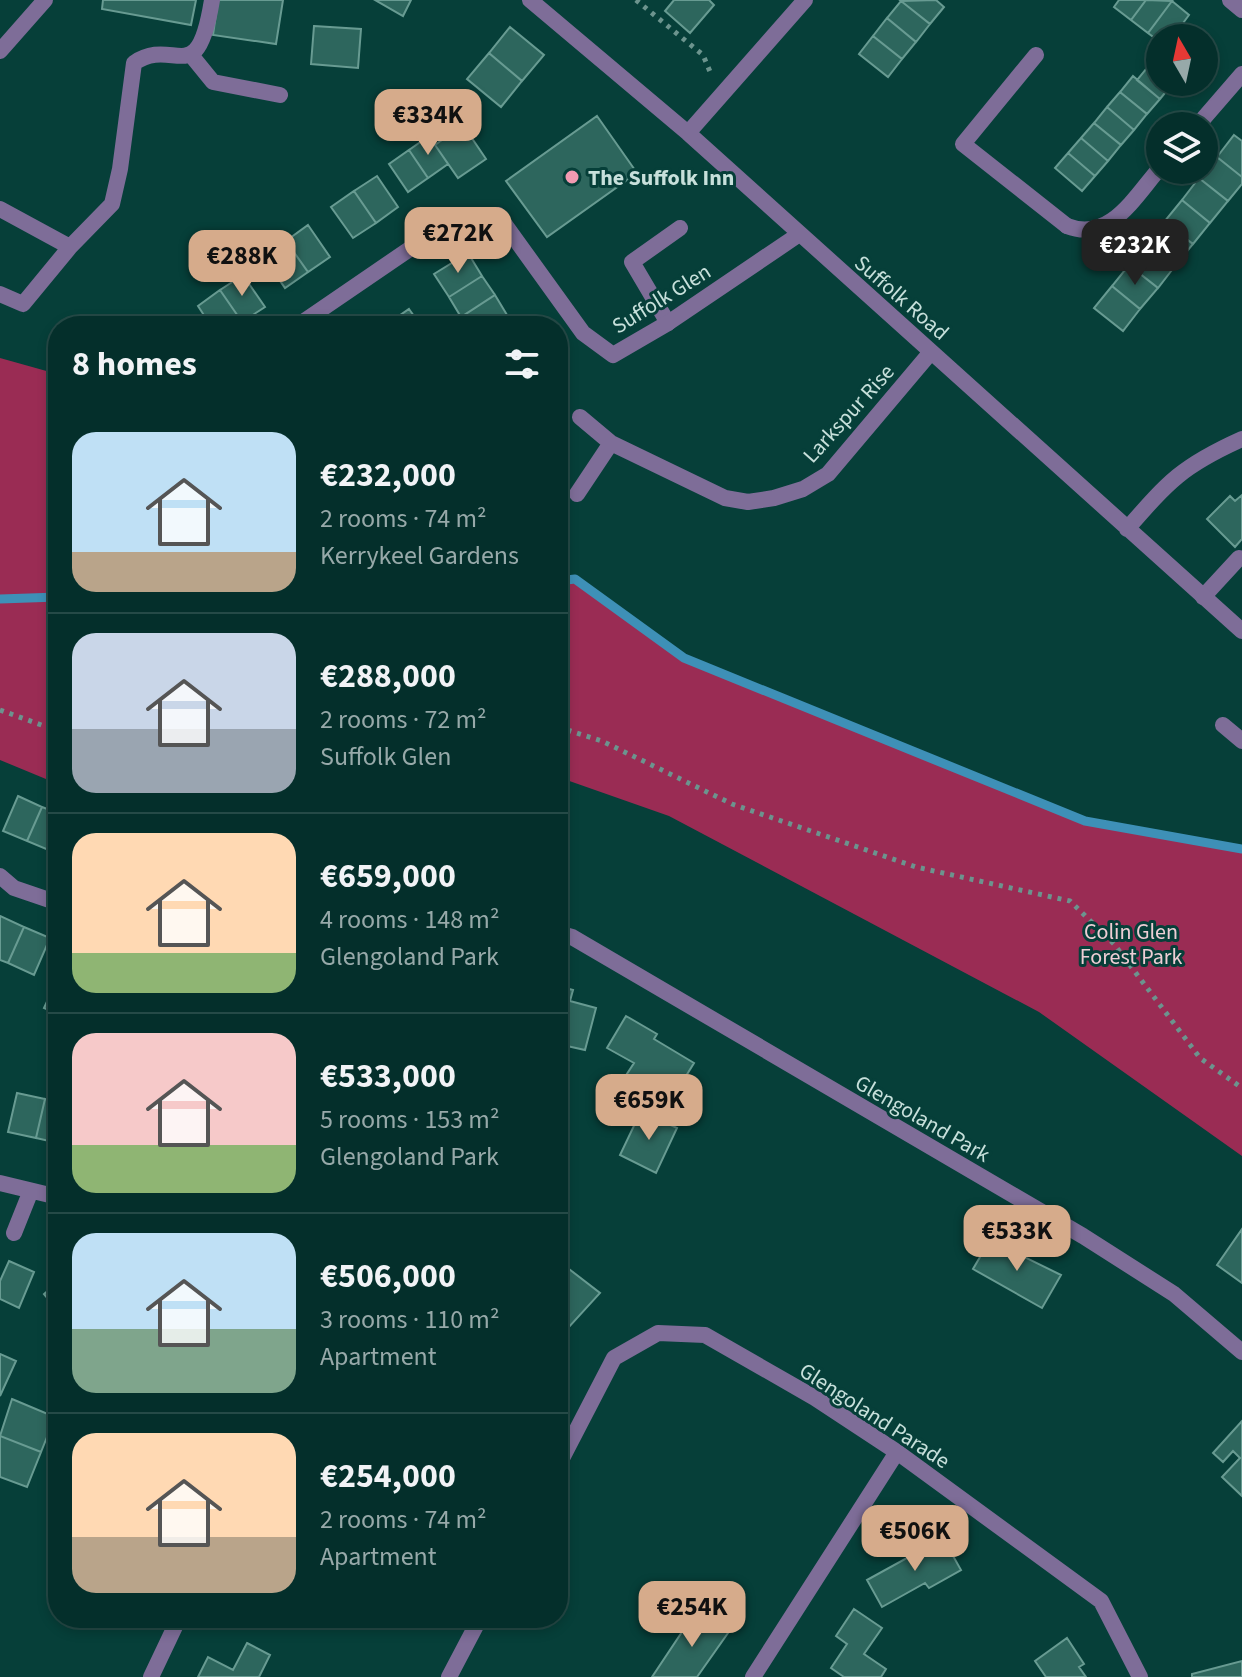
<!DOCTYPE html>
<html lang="en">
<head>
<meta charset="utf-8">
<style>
  :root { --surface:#042f2b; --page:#123b37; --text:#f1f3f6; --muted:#97a9a9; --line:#254a47; --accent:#d6ab8b }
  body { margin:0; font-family:"Source Sans 3",sans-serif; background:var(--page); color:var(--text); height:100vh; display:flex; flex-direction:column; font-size:30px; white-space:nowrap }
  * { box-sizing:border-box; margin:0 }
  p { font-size:26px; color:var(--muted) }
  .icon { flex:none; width:44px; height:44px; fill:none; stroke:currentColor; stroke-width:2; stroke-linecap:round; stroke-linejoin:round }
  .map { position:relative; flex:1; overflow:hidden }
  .drawer { position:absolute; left:48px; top:316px; width:520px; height:1312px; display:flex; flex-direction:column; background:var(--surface); border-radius:32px; box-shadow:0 4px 12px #0003,0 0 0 2px var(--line) }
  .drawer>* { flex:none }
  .needle { width:52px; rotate:351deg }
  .buttons { position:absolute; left:1146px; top:24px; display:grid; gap:16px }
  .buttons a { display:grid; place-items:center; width:72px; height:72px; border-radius:50%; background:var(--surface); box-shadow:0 4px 12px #0003,0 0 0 2px var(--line); font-size:40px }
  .price { position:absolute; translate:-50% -68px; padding:0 18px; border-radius:16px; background:var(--accent); color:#111; font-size:26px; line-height:52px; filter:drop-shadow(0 2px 4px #0008) }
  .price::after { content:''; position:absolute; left:50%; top:48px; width:24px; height:18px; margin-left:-12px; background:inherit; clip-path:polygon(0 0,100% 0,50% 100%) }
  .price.current { background:#222; color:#fff }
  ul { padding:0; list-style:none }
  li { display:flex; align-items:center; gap:24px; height:200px; padding:0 24px }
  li+li { border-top:2px solid var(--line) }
  li span { display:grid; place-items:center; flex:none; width:224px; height:160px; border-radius:24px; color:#555 }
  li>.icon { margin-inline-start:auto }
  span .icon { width:96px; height:96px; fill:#fffc; stroke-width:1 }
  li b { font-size:34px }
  h2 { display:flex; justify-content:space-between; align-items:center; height:96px; padding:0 24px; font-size:34px }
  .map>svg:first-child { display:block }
</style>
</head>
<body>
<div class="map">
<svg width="1242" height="1677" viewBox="0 0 1242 1677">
  <rect width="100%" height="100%" fill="#063f39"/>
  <!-- green -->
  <path fill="#9a2c54" d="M0,358L50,372L58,384V784L0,760Z
    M575,579L684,658L1099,827L1242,849V1156L1039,1012L669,816L558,777V581Z"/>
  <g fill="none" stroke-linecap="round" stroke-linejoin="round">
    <!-- stream -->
    <path stroke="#3e90b7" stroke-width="9" d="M558,581L575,579L684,658L1085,821L1242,849
      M0,599L58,597"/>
  </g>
  <!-- building -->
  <path fill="#2d665d" stroke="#689b92" stroke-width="2" d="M103,0H196L191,25L102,9Z
    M218,0H283L276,44L213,35Z
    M375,0H411L403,16Z
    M674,0H709L714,5L690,33L665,11Z
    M936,0L944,7L930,24L901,1Z
    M1119,0H1146L1131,20L1114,7Z
    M1146,0L1172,1L1148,33L1131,20Z
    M901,1L930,24L916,42L887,18Z
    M1172,1L1189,15L1172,38H1160V42L1148,33Z
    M887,18L916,42L902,59L873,36Z
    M314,26L361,29L358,68L311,64Z
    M510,27L544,55L522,81L489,53Z
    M873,36L902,59L888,77L859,54Z
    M1160,52V82H1174L1160,99L1137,80Z
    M489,53L522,81L501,107L467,79Z
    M1133,76L1160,99L1147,114L1120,92Z
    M1120,92L1147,114L1134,130L1107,107Z
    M1107,107L1134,130L1121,145L1094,123Z
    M597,116L637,173L547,237L506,181Z
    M1094,123L1121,145L1108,161L1081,138Z
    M463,125L486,159L458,178L435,145Z
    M1234,135L1242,141V177L1217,157Z
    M429,136L448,164L428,178L409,150Z
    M1081,138L1108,161L1095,176L1068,153Z
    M409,150L428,178L408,192L389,164Z
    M1068,153L1095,176L1082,191L1055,168Z
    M1217,157L1242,177V184L1228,201L1199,178Z
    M377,176L398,207L376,223L354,191Z
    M1199,178L1228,201L1210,223L1182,200Z
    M354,191L376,223L353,238L331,207Z
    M1182,200L1210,223L1193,244L1164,222Z
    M1164,222L1193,244L1175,266L1147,243Z
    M308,225L330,257L308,272L286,241Z
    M286,241L308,272L285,288L263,256Z
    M1147,243L1175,266L1158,288L1129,265Z
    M468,253L482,276L449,297L434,274Z
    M1129,265L1158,288L1140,309L1112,286Z
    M243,275L265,307L242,322L220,290Z
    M482,276L495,295L461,317L449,297Z
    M1112,286L1140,309L1123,331L1094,308Z
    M220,290L242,322L236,326H211L198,306Z
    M495,295L507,315L490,326H467L461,317Z
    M409,309L421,326H387L386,325Z
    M1242,495V539L1235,547L1207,519L1230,496L1235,501Z
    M18,796L42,807L27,841L3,831Z
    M42,807L58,813V835L51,851L27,841Z
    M0,916L24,927L8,963L0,960Z
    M24,927L50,938L34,975L8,963Z
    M58,978V1014L44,1008Z
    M558,986L573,990L570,1001L596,1008L585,1050L558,1044L564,1018L558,1016Z
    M626,1016L657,1034L654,1039L694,1063L678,1089L655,1076L645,1093L623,1080L634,1063L607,1048Z
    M17,1093L45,1099L36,1138L8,1132Z
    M45,1099L58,1102V1143L36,1138Z
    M641,1111L677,1128L656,1173L620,1155Z
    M1242,1229V1283L1217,1265Z
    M990,1240L1061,1275L1042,1308L973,1269Z
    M9,1261L34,1272L19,1308L0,1299V1281Z
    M569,1269L600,1293L558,1339V1283Z
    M58,1282V1311L44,1294Z
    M0,1354L16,1361L0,1396Z
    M12,1399L55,1417L41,1452L0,1436Z
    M1242,1421V1496L1222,1477L1240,1458L1233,1451L1223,1462L1213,1453Z
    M0,1436L41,1452L27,1487L0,1477Z
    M943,1538L961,1570L929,1588L925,1583L882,1607L867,1580Z
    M854,1609L882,1628L864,1654L886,1669L881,1677H844L831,1668L847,1644L836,1636Z
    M696,1611L728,1633L697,1677H652Z
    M1067,1638L1084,1664L1079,1667L1086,1677H1046L1035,1661Z
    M247,1643L270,1655L259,1677H198L208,1657L233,1670Z
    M1242,1661V1677H1192V1674Z"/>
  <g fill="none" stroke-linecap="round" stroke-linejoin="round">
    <!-- path -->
    <path stroke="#6c948e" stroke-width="5" stroke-dasharray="4 6" stroke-linecap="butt" d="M636,0L703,55L711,74
      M0,710L58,731
      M558,727L602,741L732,804L916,867L1070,901L1114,944L1200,1058L1242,1088"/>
    <!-- service -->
    <path stroke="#7e6d98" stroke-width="16" d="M191,55L213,82L280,95
      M1036,55L963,144L1067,226
      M0,209L70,247
      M0,294L23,304L70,247L112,204L120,169L134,63C175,35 197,93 212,0
      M668,323L632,262L680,228
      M1203,597L1239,558"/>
    <!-- minor -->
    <path stroke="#7e6d98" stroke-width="16" d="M530,0L688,133L1242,631
      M1230,0L1242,10
      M0,51L45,0
      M1197,126L1242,74
      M688,133L805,0
      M1067,226C1110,243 1135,196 1160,168
      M297,326L433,233L498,215L583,333L613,355L668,323L798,235
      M580,417L611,443L725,498L748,502L774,498L803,489L828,474L931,352
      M577,494L611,443
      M1127,529C1169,481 1182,466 1242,439
      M1223,725L1242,741
      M0,876L14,888L58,903
      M558,933L572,937L1083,1236L1174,1294L1242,1352
      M0,1183L58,1197
      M14,1233L30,1193
      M558,1466L614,1358L658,1333L705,1335L815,1398L897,1452L1101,1601L1140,1677
      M151,1677L179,1618
      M449,1677L480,1618
      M753,1677L897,1452"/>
  </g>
  <!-- markers -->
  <circle fill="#f19ab1" stroke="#063f39" stroke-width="3" cx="572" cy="177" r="8"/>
  <g text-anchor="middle" stroke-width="6" stroke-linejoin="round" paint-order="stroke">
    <!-- poi labels -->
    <g font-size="22" font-weight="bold" fill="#c7e0db" stroke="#063f39" text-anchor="start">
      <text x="588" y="185">The Suffolk Inn</text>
    </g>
    <!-- street labels -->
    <g font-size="22" fill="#c7e0db" stroke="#063f39">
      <text transform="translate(902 297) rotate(41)" y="8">Suffolk Road</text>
      <text transform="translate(661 298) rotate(-32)" y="8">Suffolk Glen</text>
      <text transform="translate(848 413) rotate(-48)" y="8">Larkspur Rise</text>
      <text transform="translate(923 1118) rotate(30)" y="8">Glengoland Park</text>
      <text transform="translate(875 1415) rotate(33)" y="8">Glengoland Parade</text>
    </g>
    <!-- park labels -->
    <g font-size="22" fill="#eeced5" stroke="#063f39">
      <text x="1131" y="939">Colin Glen<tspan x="1131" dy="25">Forest Park</tspan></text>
    </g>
  </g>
</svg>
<div class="buttons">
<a><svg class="needle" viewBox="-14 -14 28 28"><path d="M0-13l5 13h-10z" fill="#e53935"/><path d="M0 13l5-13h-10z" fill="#97a9a9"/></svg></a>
<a><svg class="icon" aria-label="layers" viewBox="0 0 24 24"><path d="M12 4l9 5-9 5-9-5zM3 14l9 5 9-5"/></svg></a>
</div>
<b class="price" style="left:428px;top:157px">€334K</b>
<b class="price" style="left:458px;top:275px">€272K</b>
<b class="price current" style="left:1135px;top:287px">€232K</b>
<b class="price" style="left:242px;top:298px">€288K</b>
<b class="price" style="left:649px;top:1142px">€659K</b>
<b class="price" style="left:1017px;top:1273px">€533K</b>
<b class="price" style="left:915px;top:1573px">€506K</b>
<b class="price" style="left:692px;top:1649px">€254K</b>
<section class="drawer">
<h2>8 homes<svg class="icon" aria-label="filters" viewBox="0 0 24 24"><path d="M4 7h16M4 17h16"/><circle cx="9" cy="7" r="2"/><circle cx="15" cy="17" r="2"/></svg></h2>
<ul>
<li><span style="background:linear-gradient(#bfe0f5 75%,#b9a48a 0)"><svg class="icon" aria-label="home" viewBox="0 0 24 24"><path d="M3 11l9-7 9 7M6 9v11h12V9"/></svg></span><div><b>€232,000</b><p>2 rooms · 74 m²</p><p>Kerrykeel Gardens</p></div></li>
<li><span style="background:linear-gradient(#c9d6e8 60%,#9aa5b1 0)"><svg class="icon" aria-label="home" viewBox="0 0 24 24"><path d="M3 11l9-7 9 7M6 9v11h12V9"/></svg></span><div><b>€288,000</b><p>2 rooms · 72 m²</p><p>Suffolk Glen</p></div></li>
<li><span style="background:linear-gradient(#ffd9b3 75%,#8fb573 0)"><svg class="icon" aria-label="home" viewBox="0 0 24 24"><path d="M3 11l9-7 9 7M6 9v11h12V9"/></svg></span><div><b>€659,000</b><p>4 rooms · 148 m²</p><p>Glengoland Park</p></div></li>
<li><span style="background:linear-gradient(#f6c9c9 70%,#8fb573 0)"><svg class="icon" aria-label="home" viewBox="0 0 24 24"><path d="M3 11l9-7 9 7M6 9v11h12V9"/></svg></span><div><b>€533,000</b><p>5 rooms · 153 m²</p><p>Glengoland Park</p></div></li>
<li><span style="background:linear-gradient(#bfe0f5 60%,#7fa58c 0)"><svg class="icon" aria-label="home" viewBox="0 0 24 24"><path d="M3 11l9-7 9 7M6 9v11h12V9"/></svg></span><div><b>€506,000</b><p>3 rooms · 110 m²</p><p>Apartment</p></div></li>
<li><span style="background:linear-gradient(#ffd9b3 65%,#b9a48a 0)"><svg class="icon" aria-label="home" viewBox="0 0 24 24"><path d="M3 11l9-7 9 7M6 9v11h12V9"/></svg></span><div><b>€254,000</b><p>2 rooms · 74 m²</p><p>Apartment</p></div></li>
</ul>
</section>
</div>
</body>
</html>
